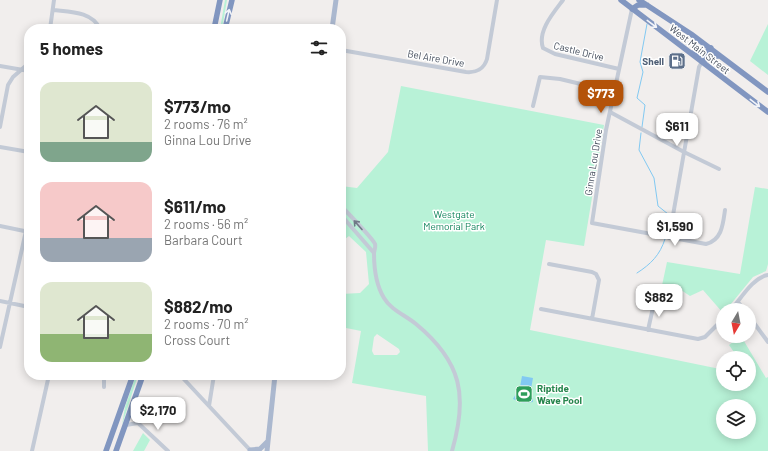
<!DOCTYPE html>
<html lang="en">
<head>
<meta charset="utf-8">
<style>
  :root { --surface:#fff; --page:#f2f2f2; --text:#222; --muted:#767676; --accent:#b45309 }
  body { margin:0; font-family:Barlow,sans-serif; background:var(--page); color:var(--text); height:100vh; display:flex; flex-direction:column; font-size:15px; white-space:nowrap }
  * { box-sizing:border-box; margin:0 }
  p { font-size:13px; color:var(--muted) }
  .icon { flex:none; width:22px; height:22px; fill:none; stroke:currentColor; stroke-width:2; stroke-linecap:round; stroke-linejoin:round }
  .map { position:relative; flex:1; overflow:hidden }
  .panel { position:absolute; left:24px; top:24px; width:322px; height:356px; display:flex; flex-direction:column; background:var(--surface); border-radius:16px; box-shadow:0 2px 10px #0003 }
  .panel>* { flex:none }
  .needle { width:26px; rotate:190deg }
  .controls { position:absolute; left:716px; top:303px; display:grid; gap:8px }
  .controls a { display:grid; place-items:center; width:40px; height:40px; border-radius:50%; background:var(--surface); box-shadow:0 2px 10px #0003; font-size:20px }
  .price { position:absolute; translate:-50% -34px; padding:0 9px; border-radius:8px; background:#fff; color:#222; font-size:13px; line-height:26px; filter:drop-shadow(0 1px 2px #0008) }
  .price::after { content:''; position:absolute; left:50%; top:24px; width:12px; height:9px; margin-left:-6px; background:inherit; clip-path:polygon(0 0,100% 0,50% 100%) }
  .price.active { background:var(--accent); color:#fff }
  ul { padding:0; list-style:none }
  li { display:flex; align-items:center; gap:12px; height:100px; padding:0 16px }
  li span { display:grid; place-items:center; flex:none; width:112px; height:80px; border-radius:12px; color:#555 }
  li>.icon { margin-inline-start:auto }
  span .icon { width:48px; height:48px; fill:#fffc; stroke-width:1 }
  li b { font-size:17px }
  h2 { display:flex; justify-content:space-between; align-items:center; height:48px; padding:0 16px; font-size:17px }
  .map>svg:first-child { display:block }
</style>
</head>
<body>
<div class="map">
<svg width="768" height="451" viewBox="0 0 768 451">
  <rect width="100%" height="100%" fill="#f1eeed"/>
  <!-- green -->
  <path fill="#b8f2d7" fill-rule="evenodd" d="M225,0H227L222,29H220Z
    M768,24V75L750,61Z
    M401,86L604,125L584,246L546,240L530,330L720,369L723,366V384H749V358H732L736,355L729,345L741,336L766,378L768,377V451H428L426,396L352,383L361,331L341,327V294L360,293L369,284L366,252L349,236L341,242V186L357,188L388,152ZM377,334L399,349L400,352L397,355H374L372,351L374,337ZM723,406H749V432H723Z
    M755,187L768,189V264L766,271L753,277L726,310H723V313L703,290L690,296L681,290L668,295L661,290L667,262L740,274Z
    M136,375H138L122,425L125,407Z
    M143,433L150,440L144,451H133Z"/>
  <!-- water -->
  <path fill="#82c9f2" d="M522,376L533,378L531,389L533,402L523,403L513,399L520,387Z"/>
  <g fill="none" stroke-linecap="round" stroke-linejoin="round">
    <!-- stream -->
    <path stroke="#82c9f2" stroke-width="1" d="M642,127L645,105L637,98L643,72L640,62L647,24
      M641,133L639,150L654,178L658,206L668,214L666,234
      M637,273C651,264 660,255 665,239"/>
    <!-- minor -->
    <path stroke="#c3cad6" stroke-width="4" d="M563,0C554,12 537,31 543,48L555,54L619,69
      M632,9L606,130L592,223L706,244C722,240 723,224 725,210
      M53,10C69,12 92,11 100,29
      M50,29L54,0
      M341,50L466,72C476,73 484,69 487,59L497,0
      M0,66L29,71
      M533,106L540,77L560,79L614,92
      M610,112L684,152L719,169
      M0,127L8,85L13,77L29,63
      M0,147L29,152
      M341,206C347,212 373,239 375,244C376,247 374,251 374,253C374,268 376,285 384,298C391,310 405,315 416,324C462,362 468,396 452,451
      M341,215L374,253
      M0,226L29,232
      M669,238L699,67L702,62
      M549,264L592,272L596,274L599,280L592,319
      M0,301L29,307
      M738,302L744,310
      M541,309L698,339L705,337L723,319
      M731,310C740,300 753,277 768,275
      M749,316L768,342
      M648,330L654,303
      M0,347L26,231
      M180,375L251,451
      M104,387V375
      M209,406L214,375
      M130,413L138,423L168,451
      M126,425L138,423
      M32,451L49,375"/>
    <!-- major -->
    <path stroke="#abb8cf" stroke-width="5" d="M332,29L336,0
      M250,450L260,449L267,442
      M267,451L275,375"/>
    <!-- highway -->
    <path stroke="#8196c0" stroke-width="5.5" d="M621,0L768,112
      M639,0L691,34L768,92
      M632,9L638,5H647
      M214,29L220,0
      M225,29L232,0
      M693,53L704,55L711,48
      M702,62L709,56H720
      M106,451L133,375
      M116,451L143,375"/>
  </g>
  <!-- one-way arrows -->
  <defs><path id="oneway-shaft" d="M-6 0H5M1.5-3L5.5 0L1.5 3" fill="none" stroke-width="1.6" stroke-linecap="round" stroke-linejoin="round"/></defs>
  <g stroke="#f2f4f9">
    <use href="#oneway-shaft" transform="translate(228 15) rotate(-77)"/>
    <use href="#oneway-shaft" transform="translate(652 24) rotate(37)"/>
    <use href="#oneway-shaft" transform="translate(755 103) rotate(38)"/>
  </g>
  <use stroke="#707987" href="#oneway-shaft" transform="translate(358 225) rotate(-132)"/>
  <!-- icons -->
  <defs>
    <symbol id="fuel-square" viewBox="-11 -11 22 22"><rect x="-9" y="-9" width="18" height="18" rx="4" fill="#5c6f8a" stroke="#fff"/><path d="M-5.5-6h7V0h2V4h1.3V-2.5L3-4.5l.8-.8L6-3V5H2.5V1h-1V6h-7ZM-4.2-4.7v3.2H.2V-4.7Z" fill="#fff"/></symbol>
    <symbol id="stadium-square" viewBox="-11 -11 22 22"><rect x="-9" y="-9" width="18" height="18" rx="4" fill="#2e9e5b" stroke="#fff"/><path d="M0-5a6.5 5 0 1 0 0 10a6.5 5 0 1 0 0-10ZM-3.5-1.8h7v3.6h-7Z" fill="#fff"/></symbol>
  </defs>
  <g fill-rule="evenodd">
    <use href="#fuel-square" x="667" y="51" width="20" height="20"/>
    <use href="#stadium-square" x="514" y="384" width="20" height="20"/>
  </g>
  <g text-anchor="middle" stroke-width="3" stroke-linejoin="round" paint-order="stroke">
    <!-- street labels -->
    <g font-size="10" fill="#444d5c" stroke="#fff">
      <text transform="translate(700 49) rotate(38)" y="4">West Main Street</text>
      <text transform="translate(579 51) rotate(14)" y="4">Castle Drive</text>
      <text transform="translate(436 58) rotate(10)" y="4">Bel Aire Drive</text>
      <text transform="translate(593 162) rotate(-81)" y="4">Ginna Lou Drive</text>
    </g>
    <!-- service labels -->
    <g font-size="10" font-weight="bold" fill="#4e5e75" stroke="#fff" text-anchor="end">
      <text x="664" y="65">Shell</text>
    </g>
    <!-- park labels -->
    <g font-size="10" fill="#10835b" stroke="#fff">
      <text x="454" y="218">Westgate<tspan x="454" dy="12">Memorial Park</tspan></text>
    </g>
    <!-- leisure labels -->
    <g font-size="10" font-weight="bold" fill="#27864d" stroke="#fff" text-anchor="start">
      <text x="537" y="392">Riptide<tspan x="537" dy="12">Wave Pool</tspan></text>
    </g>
  </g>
</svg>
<div class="controls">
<a><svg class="needle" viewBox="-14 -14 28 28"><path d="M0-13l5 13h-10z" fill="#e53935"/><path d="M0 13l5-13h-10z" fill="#767676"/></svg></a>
<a><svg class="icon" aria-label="locate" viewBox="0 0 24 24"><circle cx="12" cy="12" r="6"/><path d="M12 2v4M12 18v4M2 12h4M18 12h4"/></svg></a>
<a><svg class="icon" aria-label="layers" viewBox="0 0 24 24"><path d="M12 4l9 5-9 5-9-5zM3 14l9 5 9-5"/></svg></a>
</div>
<b class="price active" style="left:601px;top:114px">$773</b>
<b class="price" style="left:677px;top:147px">$611</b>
<b class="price" style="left:675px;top:247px">$1,590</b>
<b class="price" style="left:659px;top:318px">$882</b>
<b class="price" style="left:158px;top:431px">$2,170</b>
<section class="panel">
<h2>5 homes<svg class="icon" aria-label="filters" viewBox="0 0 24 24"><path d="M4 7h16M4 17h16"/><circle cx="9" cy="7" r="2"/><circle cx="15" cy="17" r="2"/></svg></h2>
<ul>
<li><span style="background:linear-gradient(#dfe7d0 75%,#7fa58c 0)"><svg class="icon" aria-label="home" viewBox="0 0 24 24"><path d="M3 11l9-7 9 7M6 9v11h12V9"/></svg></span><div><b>$773/mo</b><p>2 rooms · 76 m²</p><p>Ginna Lou Drive</p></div></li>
<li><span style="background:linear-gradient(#f6c9c9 70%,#9aa5b1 0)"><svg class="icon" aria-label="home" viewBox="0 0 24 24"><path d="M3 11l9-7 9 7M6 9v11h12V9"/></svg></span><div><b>$611/mo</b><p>2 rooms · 56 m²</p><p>Barbara Court</p></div></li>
<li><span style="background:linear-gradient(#dfe7d0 65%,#8fb573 0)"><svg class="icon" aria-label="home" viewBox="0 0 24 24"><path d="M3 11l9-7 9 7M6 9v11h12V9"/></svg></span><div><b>$882/mo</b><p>2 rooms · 70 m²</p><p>Cross Court</p></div></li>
</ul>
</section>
</div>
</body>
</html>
